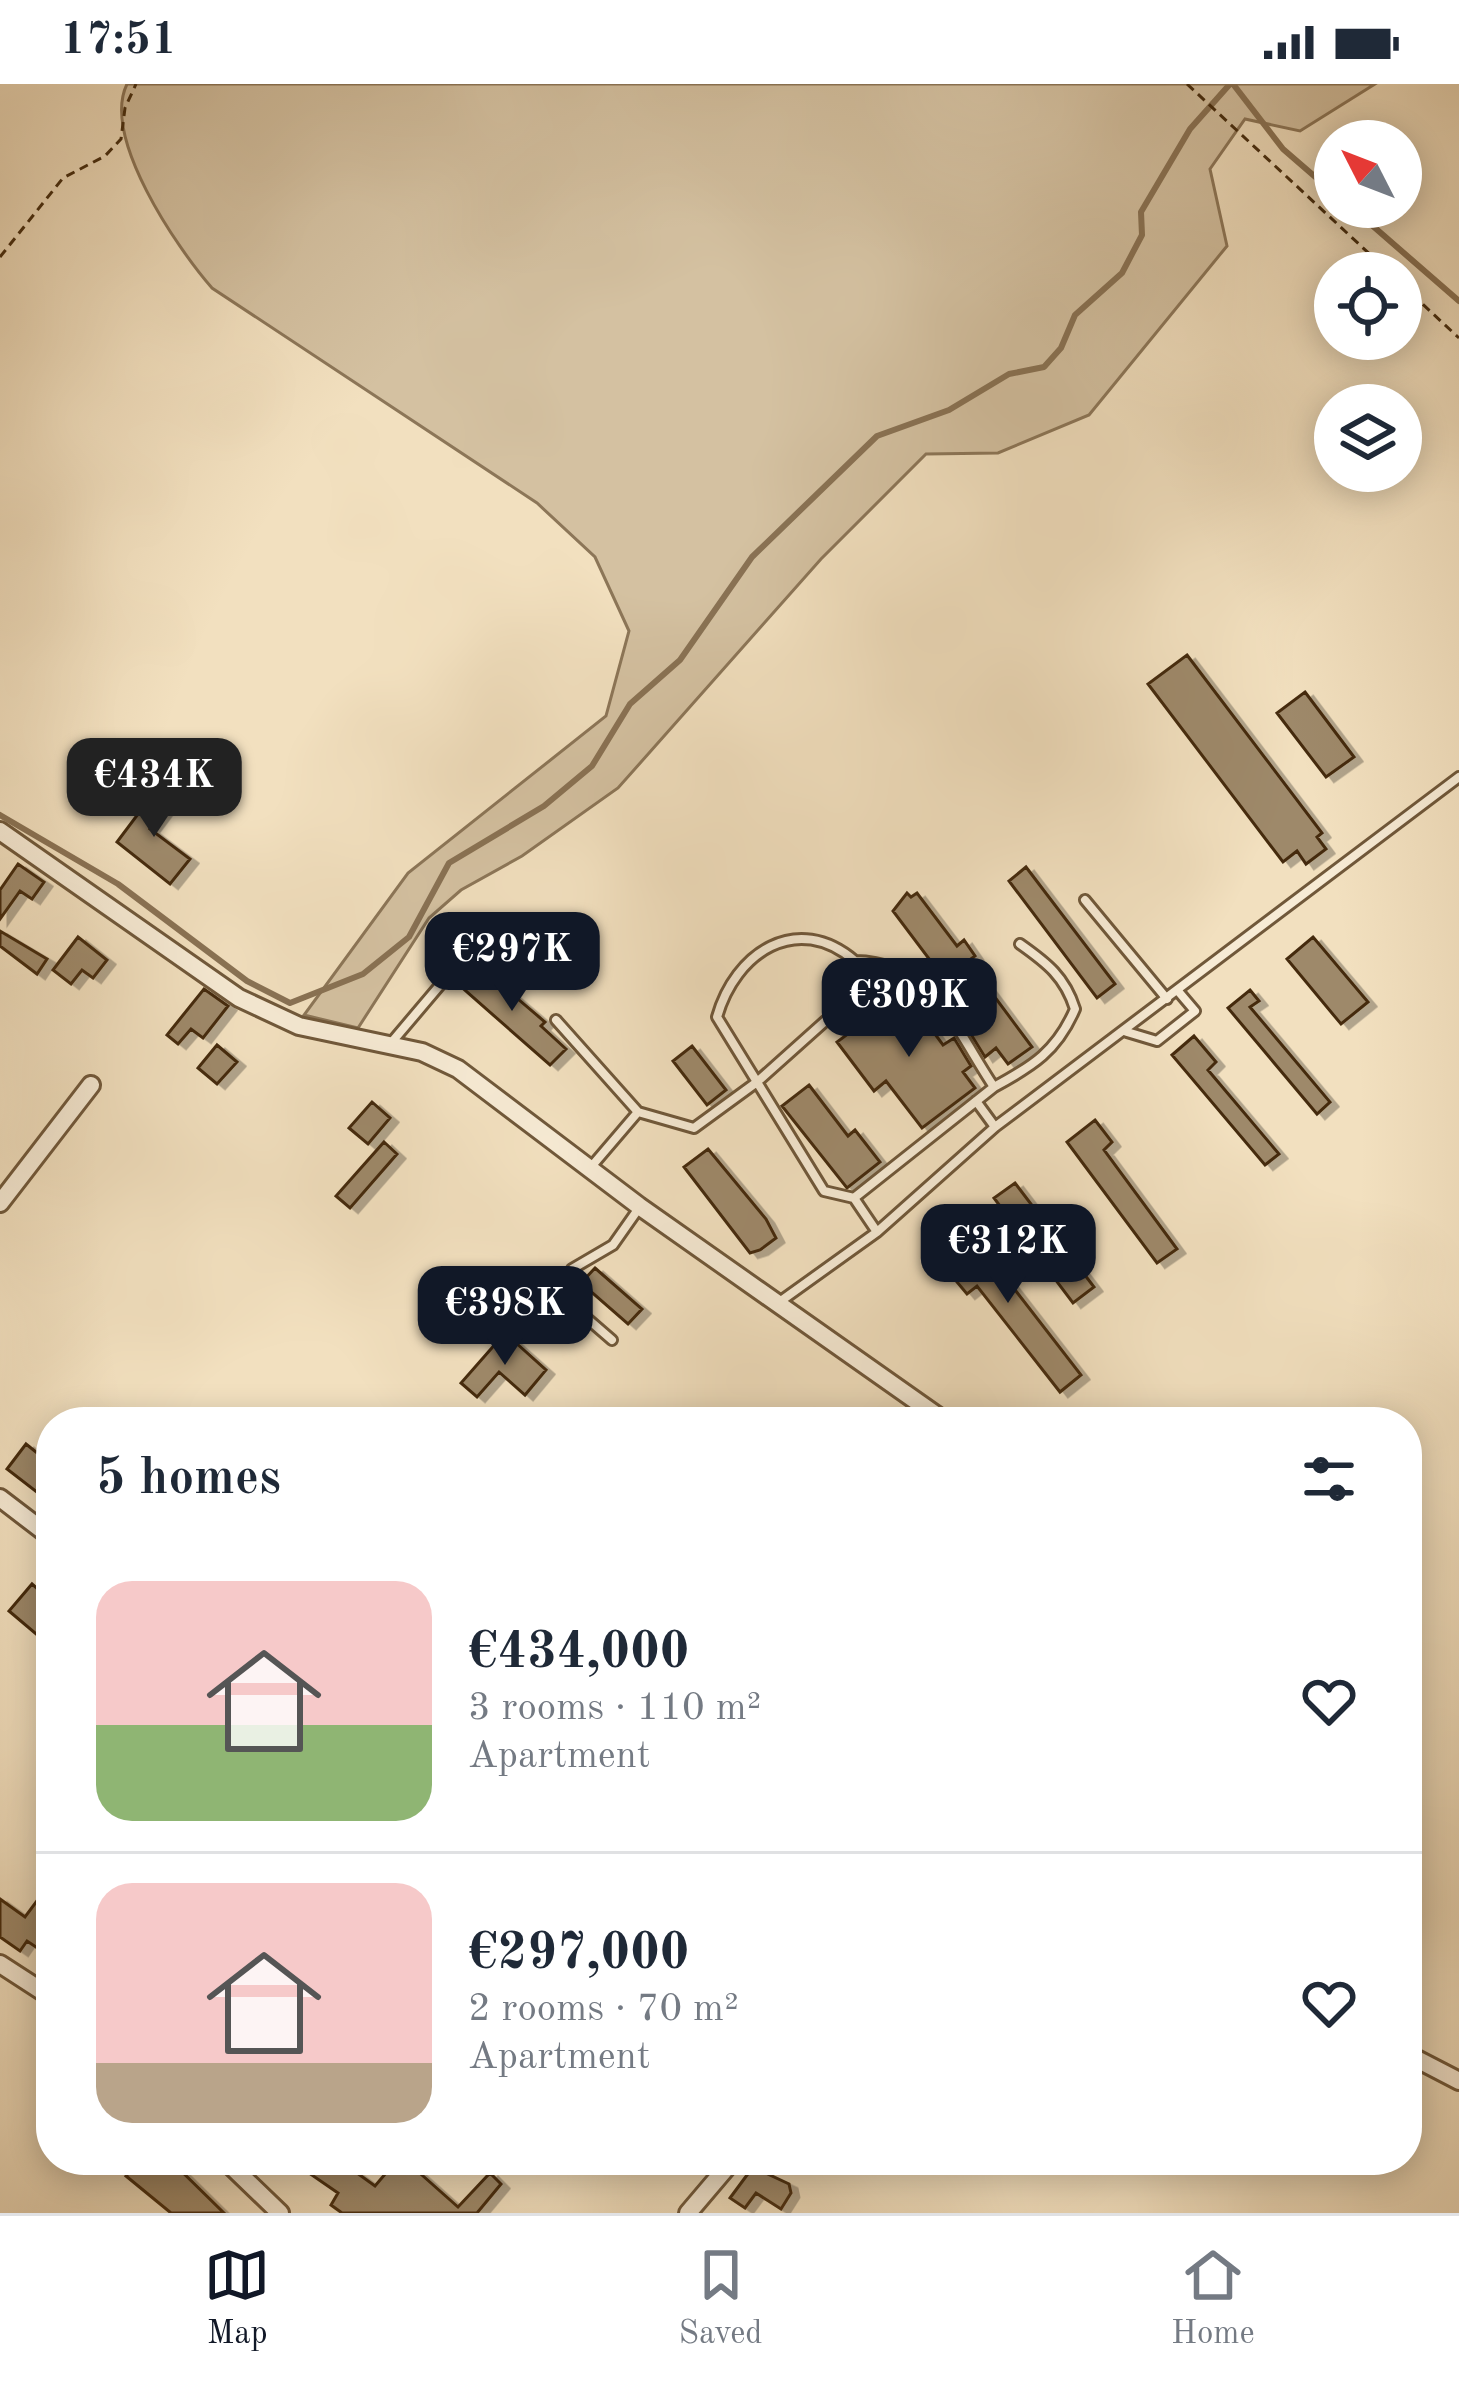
<!DOCTYPE html>
<html lang="en">
<head>
<meta charset="utf-8">
<style>
  :root { --surface:#fff; --page:#f2f2f3; --text:#1f2937; --muted:#747a83; --line:#e0e1e3; --accent:#111827 }
  body { margin:0; font-family:"Old Standard TT",serif; background:var(--page); color:var(--text); height:100vh; display:flex; flex-direction:column; font-size:45px; white-space:nowrap }
  * { box-sizing:border-box; margin:0 }
  p { font-size:39px; color:var(--muted) }
  .icon { flex:none; width:66px; height:66px; fill:none; stroke:currentColor; stroke-width:2; stroke-linecap:round; stroke-linejoin:round }
  .map { position:relative; flex:1; overflow:hidden }
  .drawer { position:absolute; left:36px; top:1323px; width:1386px; height:768px; display:flex; flex-direction:column; background:var(--surface); border-radius:48px; box-shadow:0 6px 30px #0003 }
  .drawer>* { flex:none }
  .needle { width:78px; rotate:312deg }
  .tools { position:absolute; left:1314px; top:36px; display:grid; gap:24px }
  .tools a { display:grid; place-items:center; width:108px; height:108px; border-radius:50%; background:var(--surface); box-shadow:0 6px 30px #0003; font-size:60px }
  .price { position:absolute; translate:-50% -102px; padding:0 27px; border-radius:24px; background:var(--accent); color:#fff; font-size:39px; line-height:78px; filter:drop-shadow(0 3px 6px #0008) }
  .price::after { content:''; position:absolute; left:50%; top:72px; width:36px; height:27px; margin-left:-18px; background:inherit; clip-path:polygon(0 0,100% 0,50% 100%) }
  .price.active { background:#222; color:#fff }
  ul { padding:0; list-style:none }
  li { display:flex; align-items:center; gap:36px; height:300px; padding:0 60px }
  li+li { border-top:3px solid var(--line) }
  li span { display:grid; place-items:center; flex:none; width:336px; height:240px; border-radius:36px; color:#555 }
  li>.icon { margin-inline-start:auto }
  span .icon { width:144px; height:144px; fill:#fffc; stroke-width:1 }
  li b { font-size:51px }
  h2 { display:flex; justify-content:space-between; align-items:center; height:144px; padding:0 60px; font-size:51px }
  .status { display:flex; justify-content:space-between; align-items:center; height:84px; padding:0 60px; background:var(--surface); direction:ltr }
  .status svg { height:33px; fill:currentColor }
  .tabs { display:flex; justify-content:space-around; align-items:center; height:168px; border-top:3px solid var(--line); background:var(--surface); font-size:33px; color:var(--muted) }
  .tabs a { display:grid; justify-items:center; gap:6px }
  .tabs .active { color:var(--accent) }
  .map>svg:first-child { display:block }
</style>
</head>
<body>
<div class="status"><b>17:51</b><svg viewBox="0 0 49 12"><path d="M0 12V9h3v3zM5 12V6h3v6zM10 12V3h3v9zM15 12V0h3v12zM26 1h20v11H26zM47 4h2v5h-2z"/></svg></div>
<div class="map">
<svg width="1459" height="2129" viewBox="0 0 1459 2129">
  <defs>
    <filter id="shadow"><feDropShadow dx="8" dy="4.5" stdDeviation="0" flood-color="#0004"/></filter>
  </defs>
  <rect width="100%" height="100%" fill="#f2e0bf"/>
  <filter id="stains"><feTurbulence type="fractalNoise" baseFrequency=".00167" numOctaves="4"/><feColorMatrix values="0 0 0 0 .2 0 0 0 0 .09 0 0 0 0 .02 0 0 0 .5 -.17"/></filter>
  <radialGradient id="worn" r=".72"><stop offset=".6" stop-color="#630" stop-opacity="0"/><stop offset="1" stop-color="#630" stop-opacity=".3"/></radialGradient>
  <!-- green -->
  <path fill="#d4c1a1" stroke="#8c7658" stroke-width="3" d="M127,0H1375L1300,47L1245,35L1210,85L1227,162L1089,331L998,369L926,370L821,475L618,704L522,772L461,806L429,834L358,944L304,931L408,789L606,632L629,547L595,473L537,419L212,204C177,164 101,53 127,0Z"/>
  <g fill="none" stroke-linecap="round" stroke-linejoin="round">
    <!-- stream -->
    <path stroke="#897254" stroke-width="6" d="M1233,0L1283,65L1335,110
      M1351,123L1459,217
      M0,731L118,800L247,897L290,919L363,890L409,853L449,779L544,722L592,682L630,620L680,576L752,473L877,352L949,326L1009,290L1044,283L1061,264L1075,231L1122,189L1142,151L1141,128L1190,45L1230,0"/>
  </g>
  <!-- building -->
  <path fill="#9e896a" stroke="#442b0e" stroke-width="3" filter="url(#shadow)" d="M1187,571L1322,749L1317,753L1326,765L1306,780L1297,767L1283,778L1148,600Z
    M1305,608L1354,673L1326,693L1277,629Z
    M93,670L117,686L93,721L69,705Z
    M159,702L174,713L150,745L190,775L170,800L117,758Z
    M18,780L44,798L32,815L20,807L0,835V806Z
    M1026,783L1115,900L1097,914L1009,797Z
    M907,809L911,813L917,809L957,862L964,856L975,872L968,877L1032,963L1008,980L996,964L985,973L967,944L976,937L947,899L940,905L929,890L936,884L893,827Z
    M0,847L47,875L37,890L0,862Z
    M78,853L107,876L93,894L82,886L71,900L53,886Z
    M1313,853L1368,918L1341,940L1287,875Z
    M478,881L545,938L541,942L566,965L550,981L459,901Z
    M204,905L228,922L203,954L191,945L178,960L167,951Z
    M1250,906L1259,917L1250,923L1330,1018L1317,1030L1228,924Z
    M904,908L943,961L954,954L971,982L963,988L975,1004L922,1044L886,997L874,1007L837,958Z
    M1194,952L1216,978L1208,986L1279,1070L1265,1081L1172,971Z
    M217,961L237,978L217,1000L198,984Z
    M692,962L726,1006L707,1021L673,977Z
    M809,1001L848,1052L855,1046L880,1078L847,1104L782,1022Z
    M372,1018L390,1034L368,1060L349,1044Z
    M1095,1036L1112,1058L1104,1066L1177,1165L1157,1179L1067,1058Z
    M384,1058L397,1070L350,1124L336,1112Z
    M708,1065L766,1135L776,1154L760,1166L750,1169L684,1083Z
    M1015,1099L1094,1203L1073,1219L994,1114Z
    M964,1140L1081,1291L1060,1308L977,1202L967,1210L947,1186L958,1178L943,1158Z
    M595,1184L642,1225L628,1240L581,1199Z
    M505,1249L546,1286L525,1311L499,1288L477,1313L461,1299Z
    M26,1360L51,1380V1419L7,1385Z
    M51,1495V1545L42,1555L9,1527L32,1500L40,1507Z
    M51,1798V1873L27,1857L20,1867L0,1853V1815L25,1833Z
    M141,2076H170L224,2129H171L126,2092Z
    M314,2076H339L375,2102L397,2076H405L458,2123L490,2089L501,2100L477,2129H342L331,2121L338,2109L306,2087Z
    M753,2083L789,2100L791,2109L781,2125L756,2109L745,2124L730,2114Z"/>
  <g fill="none" stroke-linecap="round" stroke-linejoin="round">
    <defs>
      <path id="lane" d="M1085,816L1167,915
        M556,936L638,1028L694,1044L757,998L832,931L855,877C797,827 735,869 717,933L824,1107L854,1114L877,1148
        M1127,948L1157,957L1195,927L1178,907
        M391,959L468,868L503,871
        M994,1003C1033,982 1057,967 1075,925C1065,893 1047,879 1020,860
        M976,1017L995,1043
        M591,1083L638,1028
        M854,1114L994,1003C955,945 933,878 855,877
        M778,1219L877,1148L995,1043L1459,693
        M612,1256L560,1211L572,1185L613,1161L639,1124"/>
      <path id="street" d="M0,747L239,914L299,942L422,968L458,985L639,1122L946,1338
        M0,1119L91,1001
        M0,1414L51,1453
        M0,1880L51,1913
        M1407,1970L1459,1997
        M225,2076L280,2129
        M688,2129L733,2076"/>
    </defs>
    <!-- lane casing -->
    <use href="#lane" stroke="#70583a" stroke-width="14"/>
    <!-- street casing -->
    <use href="#street" stroke="#70583a" stroke-width="22"/>
    <!-- path -->
    <path stroke="#442b0e" stroke-width="3" stroke-dasharray="9 6" stroke-linecap="butt" d="M1187,0L1390,189
      M0,173L63,94L105,72L121,55L125,24L136,0
      M1401,200L1459,254"/>
    <!-- lane -->
    <use href="#lane" stroke="#f7ebd5" stroke-width="8"/>
    <!-- street -->
    <use href="#street" stroke="#f7ebd5" stroke-width="16"/>
  </g>
  <rect width="100%" height="100%" filter="url(#stains)"/>
  <rect width="100%" height="100%" fill="url(#worn)"/>
</svg>
<div class="tools">
<a><svg class="needle" viewBox="-14 -14 28 28"><path d="M0-13l5 13h-10z" fill="#e53935"/><path d="M0 13l5-13h-10z" fill="#747a83"/></svg></a>
<a><svg class="icon" aria-label="locate" viewBox="0 0 24 24"><circle cx="12" cy="12" r="6"/><path d="M12 2v4M12 18v4M2 12h4M18 12h4"/></svg></a>
<a><svg class="icon" aria-label="layers" viewBox="0 0 24 24"><path d="M12 4l9 5-9 5-9-5zM3 14l9 5 9-5"/></svg></a>
</div>
<b class="price active" style="left:154px;top:756px">€434K</b>
<b class="price" style="left:512px;top:930px">€297K</b>
<b class="price" style="left:909px;top:976px">€309K</b>
<b class="price" style="left:1008px;top:1222px">€312K</b>
<b class="price" style="left:505px;top:1284px">€398K</b>
<section class="drawer">
<h2>5 homes<svg class="icon" aria-label="filters" viewBox="0 0 24 24"><path d="M4 7h16M4 17h16"/><circle cx="9" cy="7" r="2"/><circle cx="15" cy="17" r="2"/></svg></h2>
<ul>
<li><span style="background:linear-gradient(#f6c9c9 60%,#8fb573 0)"><svg class="icon" aria-label="home" viewBox="0 0 24 24"><path d="M3 11l9-7 9 7M6 9v11h12V9"/></svg></span><div><b>€434,000</b><p>3 rooms · 110 m²</p><p>Apartment</p></div><svg class="icon" aria-label="heart" viewBox="0 0 24 24"><path d="M12 20l-8-8c-3-5 5-10 8-4 3-6 11-1 8 4z"/></svg></li>
<li><span style="background:linear-gradient(#f6c9c9 75%,#b9a48a 0)"><svg class="icon" aria-label="home" viewBox="0 0 24 24"><path d="M3 11l9-7 9 7M6 9v11h12V9"/></svg></span><div><b>€297,000</b><p>2 rooms · 70 m²</p><p>Apartment</p></div><svg class="icon" aria-label="heart" viewBox="0 0 24 24"><path d="M12 20l-8-8c-3-5 5-10 8-4 3-6 11-1 8 4z"/></svg></li>
</ul>
</section>
</div>
<nav class="tabs">
<a class="active"><svg class="icon" aria-label="map" viewBox="0 0 24 24"><path d="M3 6l6-2 6 2 6-2v14l-6 2-6-2-6 2zM9 4v14M15 6v14"/></svg>Map</a>
<a><svg class="icon" aria-label="saved" viewBox="0 0 24 24"><path d="M7 4h10v16l-5-4-5 4z"/></svg>Saved</a>
<a><svg class="icon" aria-label="home" viewBox="0 0 24 24"><path d="M3 11l9-7 9 7M6 9v11h12V9"/></svg>Home</a>
</nav>
</body>
</html>
